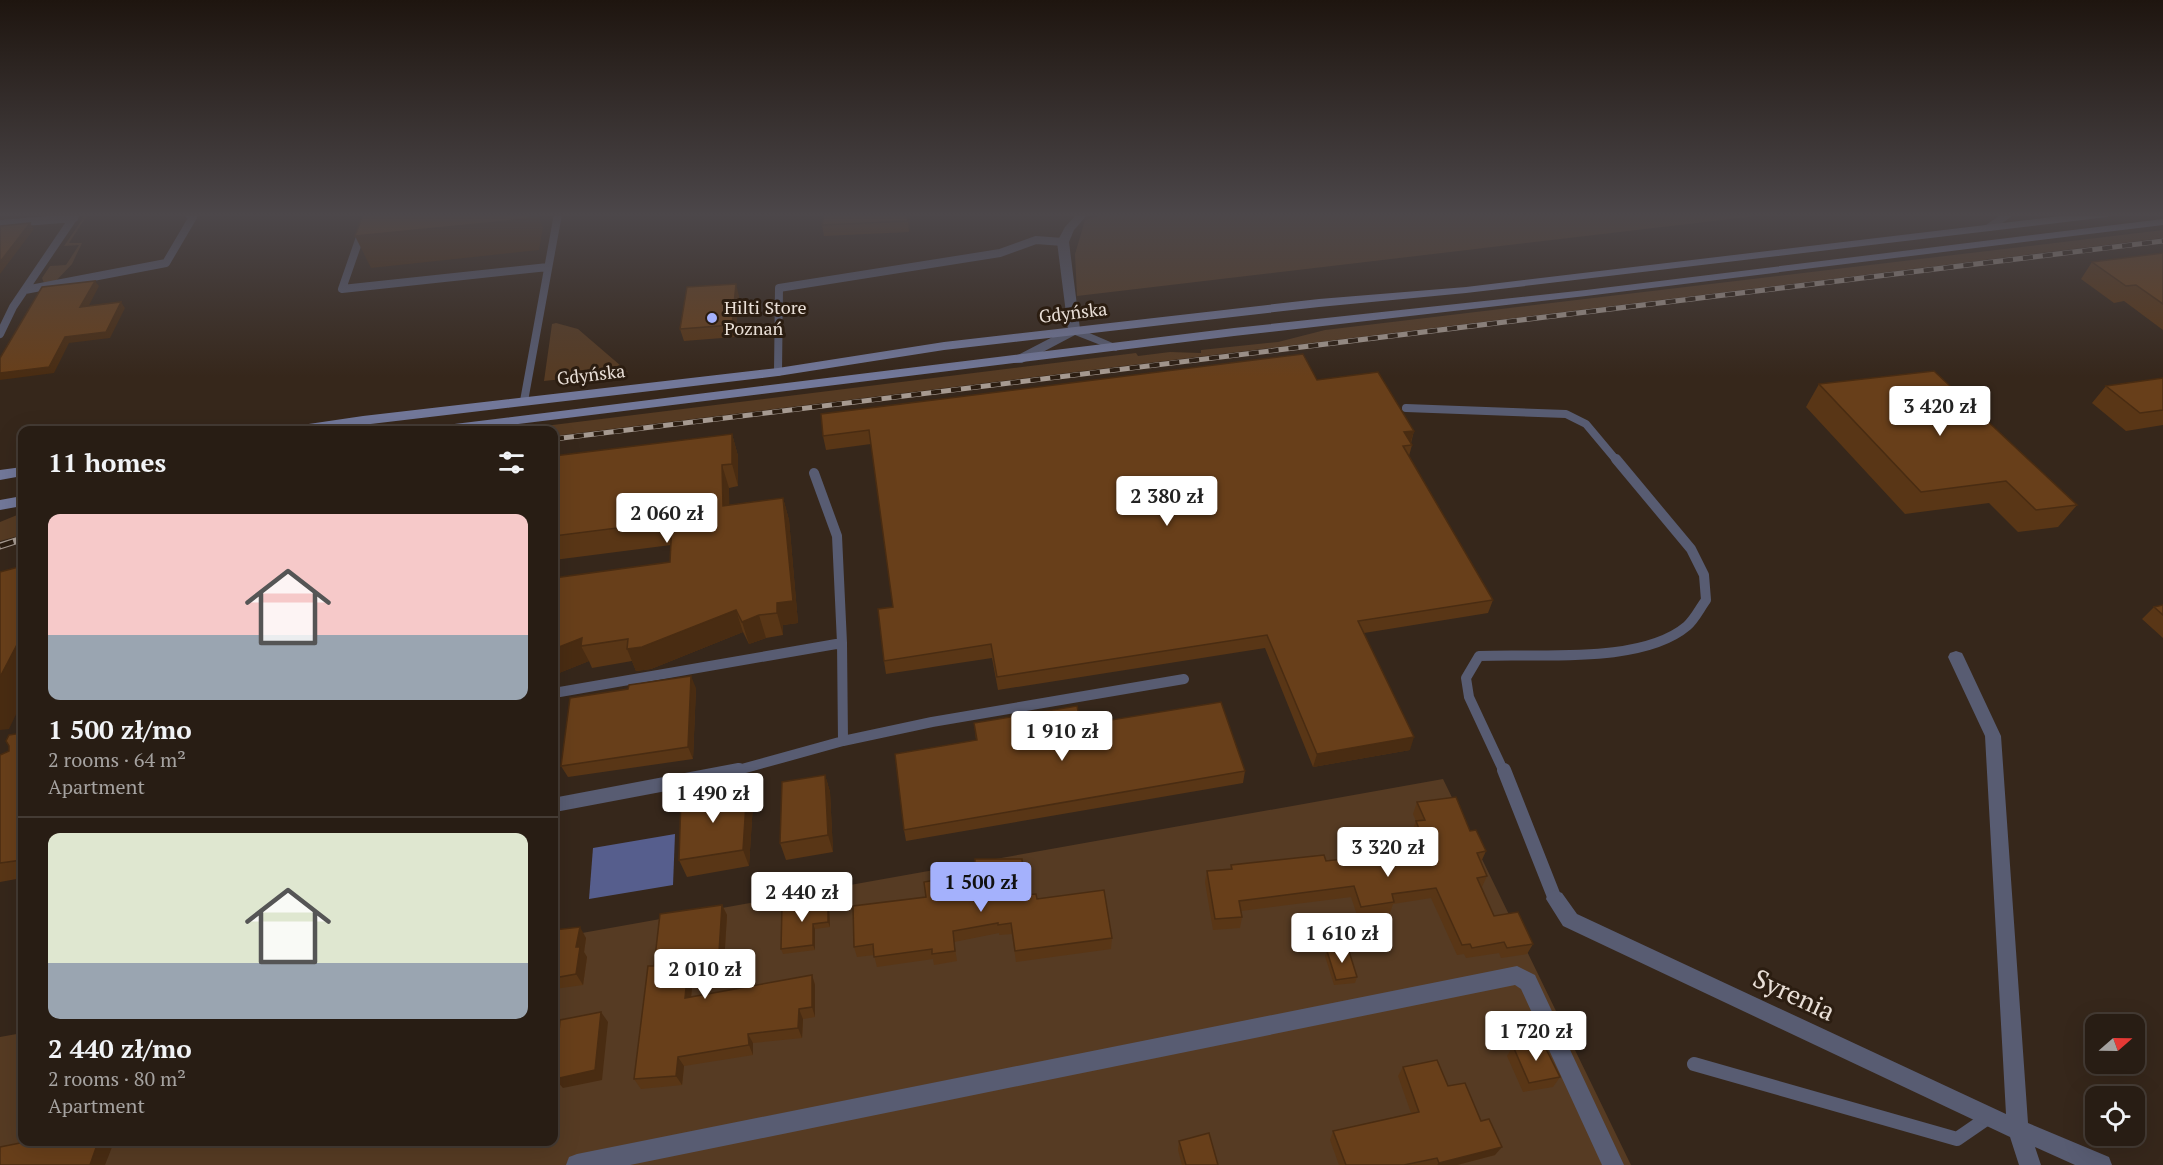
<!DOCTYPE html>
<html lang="en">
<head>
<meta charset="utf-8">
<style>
  :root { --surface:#281d14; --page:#342a22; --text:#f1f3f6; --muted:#a5a2a0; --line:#443b34; --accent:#a4b1fc }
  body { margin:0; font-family:"PT Serif",serif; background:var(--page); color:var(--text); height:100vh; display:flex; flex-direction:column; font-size:22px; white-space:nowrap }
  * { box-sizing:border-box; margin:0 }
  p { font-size:20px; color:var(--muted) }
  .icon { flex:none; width:33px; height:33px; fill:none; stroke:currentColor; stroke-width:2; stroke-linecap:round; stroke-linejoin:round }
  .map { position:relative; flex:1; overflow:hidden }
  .side { position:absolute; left:18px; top:426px; width:540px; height:720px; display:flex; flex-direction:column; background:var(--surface); border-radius:12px; box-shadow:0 6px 24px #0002,0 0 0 2px var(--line) }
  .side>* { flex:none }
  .needle { width:39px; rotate:70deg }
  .fabs { position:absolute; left:2085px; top:1014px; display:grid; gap:12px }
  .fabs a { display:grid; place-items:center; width:60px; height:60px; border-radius:12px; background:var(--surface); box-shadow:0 6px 24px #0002,0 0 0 2px var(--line); font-size:30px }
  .price { position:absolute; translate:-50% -51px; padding:0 14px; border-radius:6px; background:#fff; color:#222; font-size:20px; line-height:39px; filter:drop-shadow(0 2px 3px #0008) }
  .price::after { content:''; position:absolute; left:50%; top:36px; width:18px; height:14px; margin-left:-9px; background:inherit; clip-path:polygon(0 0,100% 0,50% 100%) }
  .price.active { background:var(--accent); color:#111 }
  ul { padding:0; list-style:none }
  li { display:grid; align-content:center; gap:12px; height:318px; padding:0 30px }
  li+li { border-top:2px solid var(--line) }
  li span { display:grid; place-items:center; height:186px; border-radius:12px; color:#555 }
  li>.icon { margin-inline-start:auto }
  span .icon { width:108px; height:108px; fill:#fffc; stroke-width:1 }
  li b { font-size:26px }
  h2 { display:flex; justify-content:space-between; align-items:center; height:72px; padding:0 30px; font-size:26px }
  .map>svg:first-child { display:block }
</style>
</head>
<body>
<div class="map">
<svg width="2163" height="1165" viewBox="0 0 2163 1165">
  <rect width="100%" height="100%" fill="#36271b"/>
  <!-- green -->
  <path fill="#563b23" d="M86,214H88L69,243H82L72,264L55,282L44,283L42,278L50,266L66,265L79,245L64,246Z
    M1104,214H1773L1077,296L1075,254L1085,220Z
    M2163,230V238L554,436V430H512L1136,353L1138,356L1170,352L1201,353V350L1278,342L1325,330Z
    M556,323L578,329L628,372L544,381L552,324Z
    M22,513V535L0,541V522Z
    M1443,779L1631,1165H0V1037L22,1033V1142H554V938Z"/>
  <!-- water -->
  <path fill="#565e8d" d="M675,834L673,885L589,899L593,848Z"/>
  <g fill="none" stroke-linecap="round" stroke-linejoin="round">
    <!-- service-far2 -->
    <path stroke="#585c72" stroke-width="8" d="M368,214L342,289L548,267
      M0,224L74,218
      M25,290L166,263L193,217L188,214
      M0,334L13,307L76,214
      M778,372L779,288L1000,253L1036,240L1063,242
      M524,401L558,214
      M1406,408L1566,414L1586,424L1617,461"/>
    <!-- service-far1 -->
    <path stroke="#585c72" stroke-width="10" d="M814,473L837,536L842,643
      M554,693L842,643L843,741L731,772
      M843,741L932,722L1184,679
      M1504,772L1469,697L1466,678L1479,656C1537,653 1641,665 1687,626C1695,619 1700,608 1706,600L1704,575L1691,549L1616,459"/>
    <!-- service -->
    <path stroke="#585c72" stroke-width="14" d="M1504,770L1555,899
      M554,805L739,770
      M1694,1064L1957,1139L1989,1117"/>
    <!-- minor -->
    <path fill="#585c72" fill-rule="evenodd" d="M1077,214H1088L1074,230L1069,242L1080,329L1122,347L1116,351L1075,335L1022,363H1014L1012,360L1014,357L1068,329L1057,242L1065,227Z
      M2002,214H2015L1991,231H1983V227Z
      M1956,651L1962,653L1964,657L2001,736L2028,1123L2109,1157L2112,1165H2075L2035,1147L2041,1165H2019L2010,1137L1563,926L1546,899L1548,893L1555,890L1562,893L1577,914L2006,1114L1985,736L1948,657L1950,653Z
      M1517,966L1535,975L1624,1165H1602L1521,989L1515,985L630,1165H566L569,1157L577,1154Z"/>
    <!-- secondary -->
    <path fill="#72789a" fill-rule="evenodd" d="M2077,214H2112L2107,217L1466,293L1319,307L944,350L778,376L320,430H288L295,426L363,416L778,368L944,342L1319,299L1466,287Z
      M2163,219V225L1586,296L1234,336L469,430H431L438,426L1234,328L1586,290Z
      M22,467V476L0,480V470Z
      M22,496V506L0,510V500Z"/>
    <defs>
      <path id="rail-far1" d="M554,439L2163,241"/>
      <path id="rail" d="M0,546L22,539"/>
    </defs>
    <!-- rail-far1 casing -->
    <use href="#rail-far1" stroke="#a69a91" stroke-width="5"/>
    <!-- rail casing -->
    <use href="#rail" stroke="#a69a91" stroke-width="7"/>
    <!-- rail-far1 -->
    <use href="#rail-far1" stroke="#2b1d11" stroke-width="4" stroke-dasharray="10" stroke-linecap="butt"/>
    <!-- rail -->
    <use href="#rail" stroke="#2b1d11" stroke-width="4.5" stroke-dasharray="14" stroke-linecap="butt"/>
  </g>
  <!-- wall -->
  <path fill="#593616" d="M910,214L909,232L824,236L822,225Z
    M2163,253V330L2124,301L2114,303L2081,279L2092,262Z
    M739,296L735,337L684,341L680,329Z
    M2163,378V425L2126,431L2092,403L2106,386Z
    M1317,380L1414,431L1411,443L1412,445L1409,456L1493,600L1488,613L1364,633L1410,750L1313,767L1265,648L998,690L992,658L886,674L884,661L893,607L871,444L826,450L823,436L821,414Z
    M1819,384L2077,505L2058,527L2018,532L1989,503L1905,514L1806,407Z
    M732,434L738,456V486L729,488V505L783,498L789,520L798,623L783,625V635L766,638L749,644L743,632L651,669L636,671L632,661L592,668L589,661L559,673L554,662L670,562L671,545L554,560V456Z
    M2163,605V638L2142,619L2154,607Z
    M696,688L693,759L568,777L561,766Z
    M974,723L1081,725L1245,771L1243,783L906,841L904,830L976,740Z
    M22,733V878L0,882V755L9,751Z
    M825,775L830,792L833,852L786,860L780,843Z
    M1417,802L1470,831L1486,851L1481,862L1487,876L1482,887L1494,916L1533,944L1527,954L1501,958L1499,953L1466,958L1464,954L1457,955L1431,898L1393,904L1390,913L1358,918L1351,897L1241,911L1242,917L1240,928L1213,930L1205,882L1207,871L1230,869L1231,865L1326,861L1419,850L1412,832L1416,821L1413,814Z
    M753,804L749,866L687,877L679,860Z
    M1024,895L1037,899L1112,938L1111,949L1016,962L1012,934L999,935V933L954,942L957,961L934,965L933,959L877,967L874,955L857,957L854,947Z
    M828,900L829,906L830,927L815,929V950L783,954L781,949Z
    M722,905L727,915L724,963L694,967L691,997L812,975L815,985V1017L803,1019L802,1038L753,1043V1055L684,1066L682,1085L641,1089L634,1079L654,966Z
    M554,930L586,938L584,952L587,957L583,985L554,989Z
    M1327,951L1357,977L1355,983L1334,985L1325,956Z
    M1513,1046L1560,1077L1553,1087L1523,1092L1507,1056Z
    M1403,1067L1448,1086L1495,1155L1457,1165H1339L1330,1140L1333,1131L1411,1113L1398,1076Z
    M1179,1141L1218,1165H1182L1178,1150Z"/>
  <!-- shaded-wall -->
  <path fill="#492c12" d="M528,214H538L543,228L539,250L371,268L355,236Z
    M908,214H910L909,232L908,221Z
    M30,223L34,229L0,274V262Z
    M95,281L99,286L85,313L80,307Z
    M736,284L739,296L735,337L732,325Z
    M121,302L125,308L110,338L69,343L54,373L0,380V373L65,337Z
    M1414,431L1410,444L1404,432Z
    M732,434L738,456V486L732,464Z
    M722,465L729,488L730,529L723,506Z
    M783,498L789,520L798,623L783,625V635L777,613V603Z
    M736,610L743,632L651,669L636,671L627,649Z
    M759,615L766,638L749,644L742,622Z
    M22,635V702L9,729L0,730V677Z
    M582,638L581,646L589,661L559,673L554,662V649Z
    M691,676L696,688L693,759L688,747Z
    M1414,737L1410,750L1313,767L1317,754Z
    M825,775L830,792L833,852L828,835Z
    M747,787L753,804L749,866L743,850Z
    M828,900L829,906L830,927L828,922Z
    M722,905L727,915L724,963L719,952Z
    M813,924L815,929V950L813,945Z
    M580,927L586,938L584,952L587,957L583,985L576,974V947Z
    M689,957L694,967L690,1008L685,998Z
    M812,975L815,985V1017L812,1007Z
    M799,1009L803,1019L802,1038L798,1028Z
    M601,1012L608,1022L602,1080L563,1088L555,1079Z
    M748,1034L753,1043V1055L749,1045Z
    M678,1057L684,1066L682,1085L676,1076Z
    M98,1142H114L105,1165H90Z
    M1502,1147L1495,1155L1457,1165H1437L1439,1163Z"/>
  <!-- building -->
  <path fill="#683f1a" stroke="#492c12" stroke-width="1.5" d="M363,214H528L527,219L355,236Z
    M824,214H908V221L822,225Z
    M30,223L0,262V226Z
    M2163,253V304L2136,285L2126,286L2092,262Z
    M95,281L80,307L121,302L106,332L65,337L49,367L0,373V358L42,287Z
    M736,284L732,325L680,329L687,287Z
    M1303,354L1317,380L1378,372L1414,431L1404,432L1412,445L1403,446L1493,600L1358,621L1414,737L1317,754L1267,635L997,677L991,644L884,661L878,609L893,607L869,430L823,436L821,414Z
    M1934,371L2077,505L2036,510L2006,481L1921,492L1819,384Z
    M2163,378V410L2140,413L2106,386Z
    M732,434V464L722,465L723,506L783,498L793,601L777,603V613L759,615L742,622L736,610L642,647L627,649L628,639L581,646L582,638L554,649V578L670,562L672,521L554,536V456Z
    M22,566V635L0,677V572Z
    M2163,605V615L2154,607Z
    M691,676L688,747L561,766L570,698L628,689L629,685Z
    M1221,702L1245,771L904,830L895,754L977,740L974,723L1077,706L1081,725Z
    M22,733V860L0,863V755L9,751V746L6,741L9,735Z
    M825,775L828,835L780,843L782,782Z
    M747,787L743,850L679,860L681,798Z
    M1456,797L1470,831L1476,830L1486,851L1477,853L1487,876L1477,878L1494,916L1518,912L1533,944L1507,948L1504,942L1472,948L1470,944L1462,945L1436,888L1392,894L1394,902L1361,907L1354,886L1239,901L1242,917L1215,919L1207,871L1232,869L1231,865L1324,855L1326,861L1427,849L1416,821L1425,820L1417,802Z
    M975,859H1022L1024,895L1036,894L1037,899L1104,890L1112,938L1015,951L1011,923L998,925V923L953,931L955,951L932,954V949L874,957L873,944L854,947L853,906L926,897L924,882L952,877L951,869L975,866Z
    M828,900V922L813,924V945L781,949L782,906Z
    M722,905L719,952L689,957L685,998L812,975V1007L799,1009L798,1028L748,1034L749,1045L678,1057L676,1076L634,1079L648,966H654L660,914Z
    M580,927L576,947H580L576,974L554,978V930Z
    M1348,948L1357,977L1336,980L1327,951Z
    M601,1012L595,1070L555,1079L560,1020Z
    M1542,1041L1560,1077L1529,1083L1513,1046Z
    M1437,1060L1448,1086L1465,1083L1481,1121L1489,1119L1502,1147L1439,1163L1437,1158L1404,1165H1346L1333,1131L1419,1112L1403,1067Z
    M1209,1133L1218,1165H1186L1179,1141Z
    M25,1142H98L90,1165H0V1147Z"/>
  <!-- sky -->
  <linearGradient id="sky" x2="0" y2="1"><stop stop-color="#1e150f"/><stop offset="0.57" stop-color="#4c474a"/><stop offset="1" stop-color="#4c474a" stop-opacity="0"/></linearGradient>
  <rect width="2163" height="377" fill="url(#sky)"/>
  <!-- markers -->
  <circle fill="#a4b1fc" stroke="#2b1d11" stroke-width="2" cx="712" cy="318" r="6"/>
  <g text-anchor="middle" stroke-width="6" stroke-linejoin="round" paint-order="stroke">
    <!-- far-poi labels -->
    <g font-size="18" fill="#e9dfd7" stroke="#2b1d11" text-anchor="start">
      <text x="724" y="314">Hilti Store<tspan x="724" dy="21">Poznań</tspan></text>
    </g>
    <!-- far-street labels -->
    <g font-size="18" fill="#e9dfd7" stroke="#2b1d11">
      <text transform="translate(1073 313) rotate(-7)" y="6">Gdyńska</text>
      <text transform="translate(591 375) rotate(-7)" y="6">Gdyńska</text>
    </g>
    <!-- near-street labels -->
    <g font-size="26" fill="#e9dfd7" stroke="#2b1d11">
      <text transform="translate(1794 995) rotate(25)" y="9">Syrenia</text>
    </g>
  </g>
</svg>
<div class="fabs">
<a><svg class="needle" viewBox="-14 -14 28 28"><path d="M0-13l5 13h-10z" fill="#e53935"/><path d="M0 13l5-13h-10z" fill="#a5a2a0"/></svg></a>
<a><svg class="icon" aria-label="locate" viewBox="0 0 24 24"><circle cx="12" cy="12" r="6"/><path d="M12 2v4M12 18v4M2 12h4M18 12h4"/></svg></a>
</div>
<b class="price" style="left:1940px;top:437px">3 420 zł</b>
<b class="price" style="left:1167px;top:527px">2 380 zł</b>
<b class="price" style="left:667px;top:544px">2 060 zł</b>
<b class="price" style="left:1062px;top:762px">1 910 zł</b>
<b class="price" style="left:713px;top:824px">1 490 zł</b>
<b class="price" style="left:1388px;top:878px">3 320 zł</b>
<b class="price active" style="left:981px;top:913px">1 500 zł</b>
<b class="price" style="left:802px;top:923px">2 440 zł</b>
<b class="price" style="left:1342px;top:964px">1 610 zł</b>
<b class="price" style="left:705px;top:1000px">2 010 zł</b>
<b class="price" style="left:1536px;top:1062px">1 720 zł</b>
<section class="side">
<h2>11 homes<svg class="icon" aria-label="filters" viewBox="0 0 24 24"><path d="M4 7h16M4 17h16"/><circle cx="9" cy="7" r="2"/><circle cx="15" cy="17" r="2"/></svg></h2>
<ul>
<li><span style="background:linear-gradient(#f6c9c9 65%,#9aa5b1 0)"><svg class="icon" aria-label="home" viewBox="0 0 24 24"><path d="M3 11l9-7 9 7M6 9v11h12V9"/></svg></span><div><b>1 500 zł/mo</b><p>2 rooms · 64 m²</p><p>Apartment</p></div></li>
<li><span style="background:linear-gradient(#dfe7d0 70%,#9aa5b1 0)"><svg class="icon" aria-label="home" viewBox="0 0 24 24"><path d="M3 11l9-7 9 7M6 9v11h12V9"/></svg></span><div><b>2 440 zł/mo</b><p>2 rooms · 80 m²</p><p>Apartment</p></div></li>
</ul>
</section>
</div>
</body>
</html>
